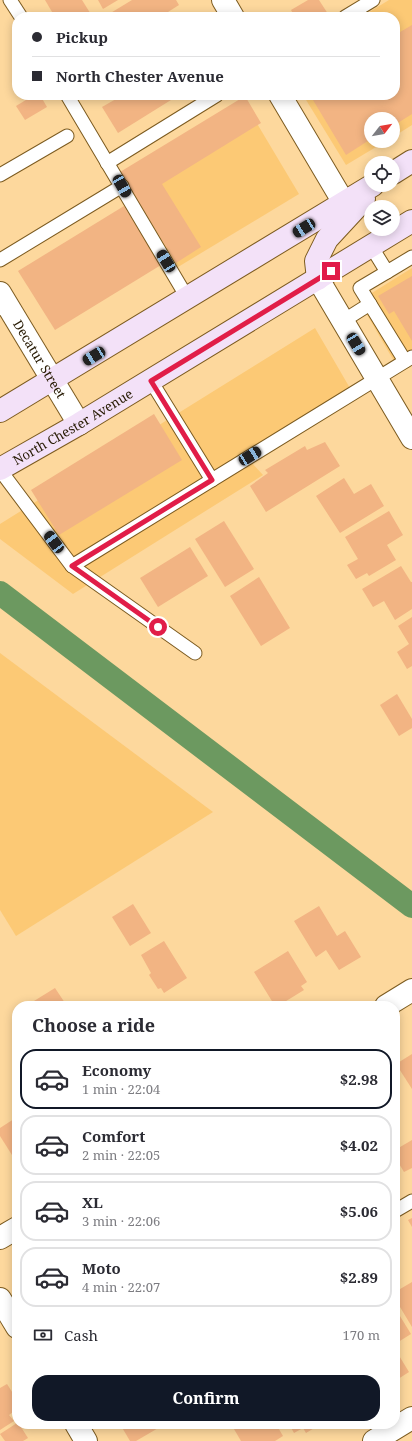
<!DOCTYPE html>
<html lang="en">
<head>
<meta charset="utf-8">
<style>
  :root { --surface:#fff; --page:#f7f7f7; --text:#2b2b33; --muted:#7c7c81; --line:#e1e1e2; --accent:#111827 }
  body { margin:0; font-family:"Noto Serif",serif; background:var(--page); color:var(--text); height:100vh; display:flex; flex-direction:column; font-size:15px; white-space:nowrap }
  * { box-sizing:border-box; margin:0 }
  p { font-size:13px; color:var(--muted) }
  .icon { flex:none; width:22px; height:22px; fill:none; stroke:currentColor; stroke-width:2; stroke-linecap:round; stroke-linejoin:round }
  .map { position:relative; flex:1; overflow:hidden }
  .panel { position:absolute; left:12px; top:1001px; width:388px; height:428px; display:flex; flex-direction:column; background:var(--surface); border-radius:16px; box-shadow:0 2px 10px #0003 }
  .panel>* { flex:none }
  .hud { position:absolute; left:12px; top:12px; width:388px; height:88px; border-radius:16px; box-shadow:0 2px 10px #0003; display:grid; align-content:center; height:88px; padding:0 20px; background:var(--surface) }
  .needle { width:26px; rotate:59deg }
  .buttons { position:absolute; left:364px; top:112px; display:grid; gap:8px }
  .buttons a { display:grid; place-items:center; width:36px; height:36px; border-radius:50%; background:var(--surface); box-shadow:0 2px 10px #0003; font-size:20px }
  .end { position:absolute; width:18px; height:18px; margin:-9px; border:5px solid #e11d48; background:#fff; box-shadow:0 0 0 2px #fff }
  .from { border-radius:50% }
  .car { position:absolute; width:12px; height:24px; margin:-12px -6px; border-radius:5px; box-shadow:0 0 3px 1px #0007; background:linear-gradient(#222 24%,#8ab4d8 0 40%,#222 0 76%,#8ab4d8 0 86%,#222 0) }
  .hud b { display:flex; align-items:center; gap:14px; height:38px; font-size:15px }
  .hud b+b { border-top:1px solid var(--line) }
  .hud i { width:10px; height:10px; background:var(--text) }
  ul { padding:0; list-style:none }
  li { display:flex; align-items:center; gap:12px; height:60px; margin:0 8px 6px; padding:0 12px; border:2px solid var(--line); border-radius:16px }
  li div { flex:1 }
  li b { display:block; font-size:15px }
  li em { font-style:normal; font-weight:700 }
  li.current { border-color:var(--accent) }
  li>.icon { width:36px; height:36px; stroke-width:1.5 }
  h2 { padding:0 20px; font-size:18px; line-height:48px }
  .pay { display:flex; align-items:center; gap:10px; height:44px; padding:0 20px; font-size:15px }
  .pay p { margin-inline-start:auto }
  .primary-button { display:flex; gap:8px; margin-top:auto; padding:8px 20px }
  .primary-button a { flex:1; height:46px; border-radius:16px; background:var(--accent); color:#fff; font-size:16px; font-weight:700; line-height:46px; text-align:center }
  .map>svg:first-child { display:block }
</style>
</head>
<body>
<div class="map">
<svg width="412" height="1441" viewBox="0 0 412 1441">
  <rect width="100%" height="100%" fill="#fdd89d"/>
  <g fill="#fcc975">
    <path d="M389 0H412V125L393 137V119H371V141H386L346 165 303 95H395V17H361Z"/>
    <path d="M246 105 299 194 178 267 125 178Z"/>
    <path d="M412 268V359L398 368 359 301Z"/>
    <path d="M315 328 354 395 249 460 263 475 73 594 0 539V524Z"/>
    <path d="M0 653 213 812 16 936 0 910Z"/>
  </g>
  <g fill="none" stroke-linecap="round" stroke-linejoin="round">
    <path stroke="#6c9960" stroke-width="24" d="M0 593 412 906"/>
  </g>
  <g fill="#f2b483">
    <path d="M45 0H82L92 16 55 17Z"/>
    <path d="M98 0H118L103 9Z"/>
    <path d="M132 0H176L179 5 160 17H104Z"/>
    <path d="M308 0H319L330 17H295L291 10Z"/>
    <path d="M412 25V114L393 126V119H371V139L346 155 310 95H395V35Z"/>
    <path d="M34 95H40L47 107 25 120 16 106Z"/>
    <path d="M97 95H109L100 100Z"/>
    <path d="M123 95H179L118 133 102 107Z"/>
    <path d="M245 96 261 123 162 184 201 247 176 263 120 172Z"/>
    <path d="M124 206 161 265 55 330 18 271Z"/>
    <path d="M412 276V341L394 311 389 314 378 296Z"/>
    <path d="M154 414 182 460 59 535 31 490Z"/>
    <path d="M325 442 340 466 266 512 250 486 268 473 265 470 305 446 307 450Z"/>
    <path d="M344 478 354 494 371 484 384 506 340 533 316 496Z"/>
    <path d="M389 511 403 535 387 545 396 560 369 576 367 573 356 579 347 565 358 559 345 537Z"/>
    <path d="M224 521 254 569 225 587 195 539Z"/>
    <path d="M190 547 208 576 158 607 140 578Z"/>
    <path d="M401 566 411 582H412V609L395 620 384 601 373 607 362 589Z"/>
    <path d="M259 577 290 628 261 646 230 596Z"/>
    <path d="M412 617V666L407 669 397 652 409 644 398 626Z"/>
    <path d="M397 694 412 719V728L399 736 380 705Z"/>
    <path d="M133 904 151 933 130 946 112 917Z"/>
    <path d="M319 906 337 936 345 931 361 957 339 970 326 950 316 957 294 921Z"/>
    <path d="M164 941 187 978 164 993 161 988 158 989 149 975 151 973 141 955Z"/>
    <path d="M288 951 307 982 301 986 304 990 278 1006H275L254 972Z"/>
    <path d="M55 988 67 1006H37L34 1001Z"/>
    <path d="M412 1054V1089L396 1064Z"/>
    <path d="M17 1117V1163L0 1136V1128Z"/>
    <path d="M412 1140V1168L404 1172 395 1157V1150Z"/>
    <path d="M412 1218V1227L408 1220Z"/>
    <path d="M412 1282V1327L397 1302 400 1301 395 1292Z"/>
    <path d="M395 1308 411 1334 395 1344Z"/>
    <path d="M395 1349 409 1372 395 1381Z"/>
    <path d="M7 1384 14 1395 13 1396 17 1403V1409L9 1415 14 1421 0 1430V1388Z"/>
    <path d="M17 1423 19 1424 28 1438 23 1441H5L0 1434Z"/>
    <path d="M120 1424H158L160 1427 136 1441H130Z"/>
    <path d="M231 1424H276L283 1436 275 1441H241Z"/>
    <path d="M289 1424H321L306 1433 303 1428 294 1433Z"/>
  </g>
  <g fill="none" stroke-linecap="round" stroke-linejoin="round">
    <defs>
      <g id="service">
        <path d="M10 0 21 17"/>
        <path d="M345 17 373 0"/>
        <path d="M67 95 188 299"/>
        <path d="M107 163 217 95"/>
        <path d="M0 175 67 136"/>
        <path d="M371 246 387 272 412 257"/>
        <path d="M0 260 122 186"/>
        <path d="M387 272 360 288 405 361"/>
        <path d="M343 321 370 304"/>
        <path d="M151 381 212 480"/>
        <path d="M0 470 72 566 412 357"/>
        <path d="M72 566 195 653"/>
        <path d="M395 1211 412 1201"/>
      </g>
      <g id="minor">
        <path d="M223 0 233 17"/>
        <path d="M280 95 344 203"/>
        <path d="M318 279 412 438"/>
        <path d="M386 1006 412 990"/>
        <path d="M0 1238 17 1228"/>
        <path d="M0 1299 17 1327"/>
        <path d="M76 1424 86 1441"/>
        <path d="M374 1441 412 1418"/>
      </g>
      <g id="tertiary">
        <path id="s1" d="M0 293 79 424"/>
      </g>
      <g id="secondary">
        <path d="M393 173 412 161"/>
        <path d="M318 279 316 261 327 239 364 199"/>
        <path d="M0 411 373 185"/>
        <path id="s2" d="M0 469 79 424 412 221"/>
      </g>
    </defs>
    <use href="#service" stroke="#7c5b20" stroke-width="15"/>
    <use href="#minor" stroke="#7c5b20" stroke-width="24"/>
    <use href="#tertiary" stroke="#7c5b20" stroke-width="24"/>
    <use href="#secondary" stroke="#7c5b20" stroke-width="24"/>
    <use href="#service" stroke="#fff" stroke-width="13"/>
    <use href="#minor" stroke="#fff" stroke-width="22"/>
    <use href="#tertiary" stroke="#fff" stroke-width="22"/>
    <use href="#secondary" stroke="#f3e1f8" stroke-width="22"/>
  </g>
  <g fill="none" stroke-linecap="round" stroke-linejoin="round">
    <path stroke="#e11d48" stroke-width="5" d="M158 627 72 566 212 480 151 381 331 271"/>
  </g>
  <g text-anchor="middle" stroke-width="4" stroke-linejoin="round" paint-order="stroke">
    <g font-size="13" fill="#271a03" stroke="#fbe8cc">
      <text dy="5" stroke="none"><textPath href="#s1" startOffset="77">Decatur Street</textPath></text>
      <text dy="5" stroke="none"><textPath href="#s2" startOffset="84">North Chester Avenue</textPath></text>
    </g>
  </g>
</svg>
<div class="buttons">
<a><svg class="needle" viewBox="-14 -14 28 28"><path d="M0-13l5 13h-10z" fill="#e53935"/><path d="M0 13l5-13h-10z" fill="#7c7c81"/></svg></a>
<a><svg class="icon" aria-label="locate" viewBox="0 0 24 24"><circle cx="12" cy="12" r="6"/><path d="M12 2v4M12 18v4M2 12h4M18 12h4"/></svg></a>
<a><svg class="icon" aria-label="layers" viewBox="0 0 24 24"><path d="M12 4l9 5-9 5-9-5zM3 14l9 5 9-5"/></svg></a>
</div>
<i class="end from" style="left:158px;top:627px"></i>
<i class="end" style="left:331px;top:271px"></i>
<i class="car" style="left:122px;top:186px;rotate:150deg"></i>
<i class="car" style="left:304px;top:228px;rotate:238deg"></i>
<i class="car" style="left:166px;top:261px;rotate:329deg"></i>
<i class="car" style="left:356px;top:344px;rotate:149deg"></i>
<i class="car" style="left:94px;top:356px;rotate:239deg"></i>
<i class="car" style="left:250px;top:456px;rotate:58deg"></i>
<i class="car" style="left:54px;top:542px;rotate:323deg"></i>
<div class="hud">
<b><i class="from"></i>Pickup</b>
<b><i></i>North Chester Avenue</b>
</div>
<section class="panel">
<h2>Choose a ride</h2>
<ul>
<li class="current"><svg class="icon" aria-label="car" viewBox="0 0 24 24"><path d="M5 17H2v-5l4-1 3-4h7l3 4 3 1v5h-3M9 17h6M6 11h13"/><circle cx="7" cy="17" r="2"/><circle cx="17" cy="17" r="2"/></svg><div><b>Economy</b><p>1 min · 22:04</p></div><em>$2.98</em></li>
<li><svg class="icon" aria-label="car" viewBox="0 0 24 24"><path d="M5 17H2v-5l4-1 3-4h7l3 4 3 1v5h-3M9 17h6M6 11h13"/><circle cx="7" cy="17" r="2"/><circle cx="17" cy="17" r="2"/></svg><div><b>Comfort</b><p>2 min · 22:05</p></div><em>$4.02</em></li>
<li><svg class="icon" aria-label="car" viewBox="0 0 24 24"><path d="M5 17H2v-5l4-1 3-4h7l3 4 3 1v5h-3M9 17h6M6 11h13"/><circle cx="7" cy="17" r="2"/><circle cx="17" cy="17" r="2"/></svg><div><b>XL</b><p>3 min · 22:06</p></div><em>$5.06</em></li>
<li><svg class="icon" aria-label="car" viewBox="0 0 24 24"><path d="M5 17H2v-5l4-1 3-4h7l3 4 3 1v5h-3M9 17h6M6 11h13"/><circle cx="7" cy="17" r="2"/><circle cx="17" cy="17" r="2"/></svg><div><b>Moto</b><p>4 min · 22:07</p></div><em>$2.89</em></li>
</ul>
<div class="pay"><svg class="icon" aria-label="cash" viewBox="0 0 24 24"><path d="M3 7h18v10H3z"/><circle cx="12" cy="12" r="2"/></svg>Cash<p>170 m</p></div>
<div class="primary-button"><a>Confirm</a></div>
</section>
</div>
</body>
</html>
